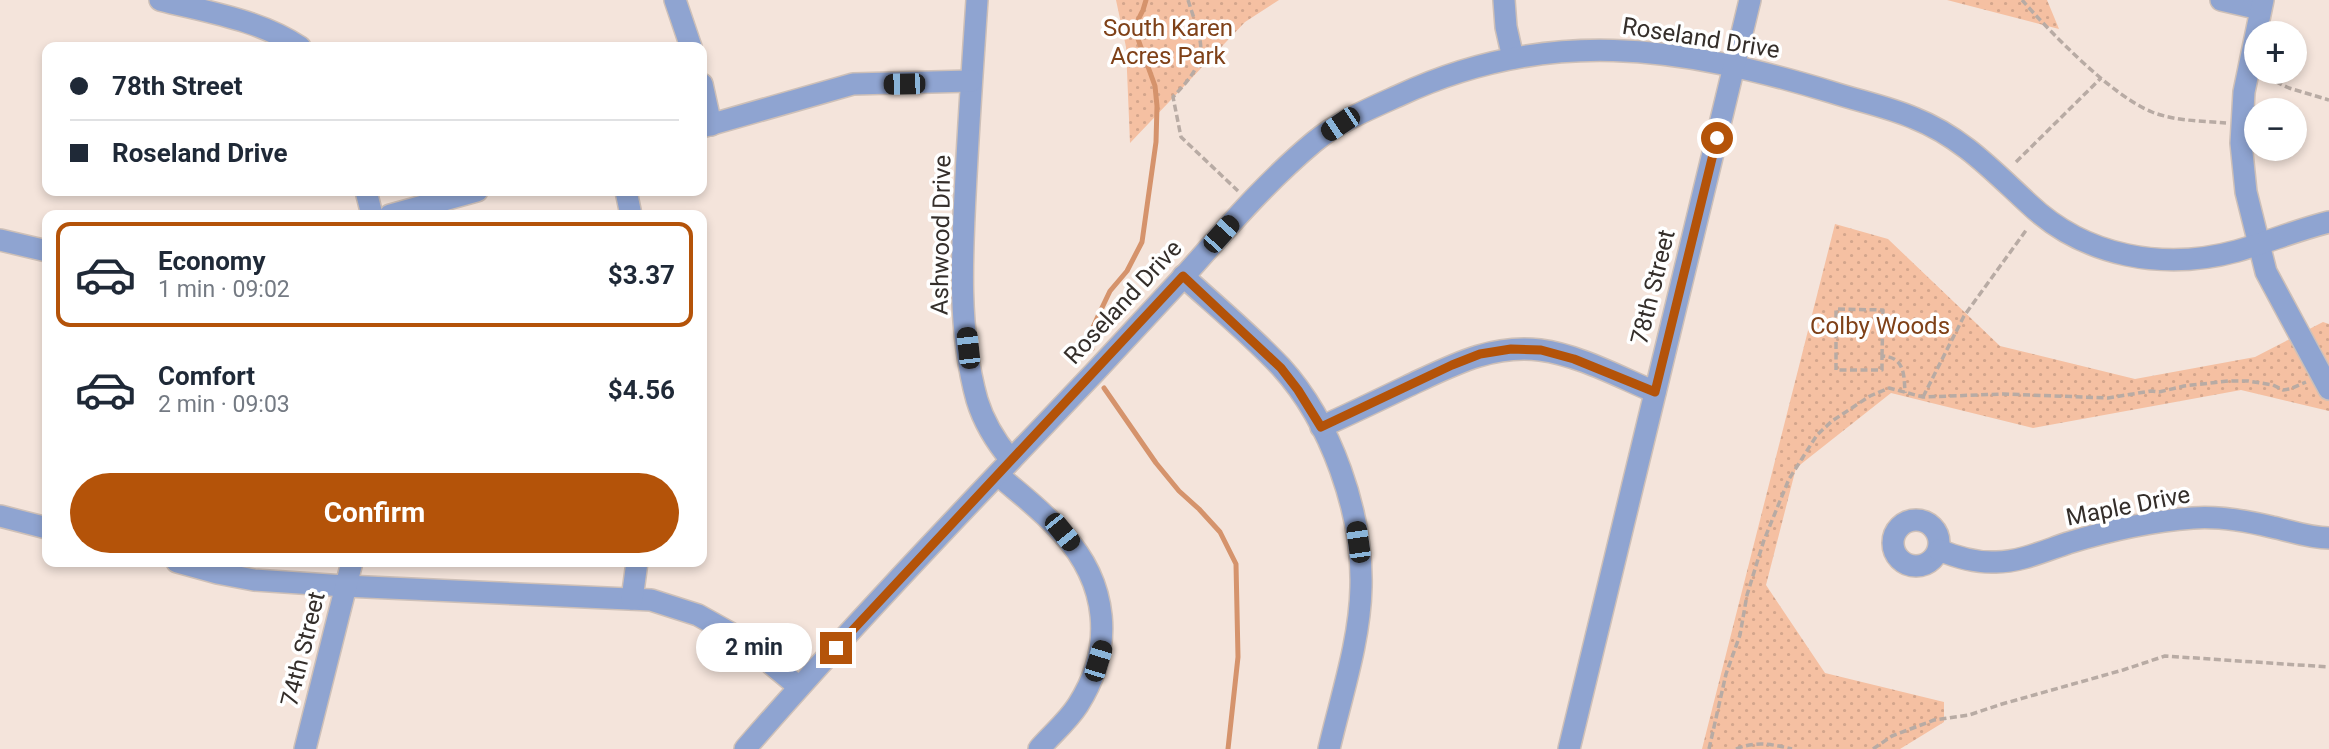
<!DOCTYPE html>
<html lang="en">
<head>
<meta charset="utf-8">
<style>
  :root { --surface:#fff; --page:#f6f6f7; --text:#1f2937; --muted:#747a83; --line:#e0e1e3; --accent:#b45309 }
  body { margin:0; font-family:Roboto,sans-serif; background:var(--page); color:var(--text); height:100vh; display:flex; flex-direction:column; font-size:26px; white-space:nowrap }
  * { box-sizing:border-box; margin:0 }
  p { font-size:23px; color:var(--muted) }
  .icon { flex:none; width:38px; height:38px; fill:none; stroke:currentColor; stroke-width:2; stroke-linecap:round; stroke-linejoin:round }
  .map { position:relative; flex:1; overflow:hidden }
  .side { position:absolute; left:42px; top:210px; width:665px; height:357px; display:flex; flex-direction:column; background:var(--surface); border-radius:14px; box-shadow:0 4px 10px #0003 }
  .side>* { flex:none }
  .guide { position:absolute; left:42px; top:42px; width:665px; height:154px; border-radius:14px; box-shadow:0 4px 10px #0003; display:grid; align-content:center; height:154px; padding:0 28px; background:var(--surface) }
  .buttons { position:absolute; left:2244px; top:21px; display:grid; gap:14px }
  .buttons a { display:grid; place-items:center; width:63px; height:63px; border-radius:50%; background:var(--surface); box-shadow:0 4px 10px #0003; font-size:35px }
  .end { position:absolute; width:32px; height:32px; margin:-16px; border:9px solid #b45309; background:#fff; box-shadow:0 0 0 4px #fff }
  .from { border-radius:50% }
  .bubble { position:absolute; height:49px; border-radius:24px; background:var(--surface); box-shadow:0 4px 10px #0003; font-size:23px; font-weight:700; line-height:49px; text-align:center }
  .car { position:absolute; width:21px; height:42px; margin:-21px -10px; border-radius:9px; box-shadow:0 0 5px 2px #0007; background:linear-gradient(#222 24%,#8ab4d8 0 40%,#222 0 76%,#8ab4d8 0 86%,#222 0) }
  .guide b { display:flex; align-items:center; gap:24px; height:66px; font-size:26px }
  .guide b+b { border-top:2px solid var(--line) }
  .guide i { width:18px; height:18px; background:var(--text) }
  ul { padding:12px 0 0; list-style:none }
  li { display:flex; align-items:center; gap:21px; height:105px; margin:0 14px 10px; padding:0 14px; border:4px solid transparent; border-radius:14px }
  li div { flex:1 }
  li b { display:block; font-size:26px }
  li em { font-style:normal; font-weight:700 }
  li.current { border-color:var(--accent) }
  li>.icon { width:63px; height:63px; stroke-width:1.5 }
  .cta { display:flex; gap:14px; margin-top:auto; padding:14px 28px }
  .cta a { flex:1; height:80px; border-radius:42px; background:var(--accent); color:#fff; font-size:28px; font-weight:700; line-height:80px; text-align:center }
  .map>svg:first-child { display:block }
</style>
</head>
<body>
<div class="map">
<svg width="2329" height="749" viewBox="0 0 2329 749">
  <defs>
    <pattern id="park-dots" width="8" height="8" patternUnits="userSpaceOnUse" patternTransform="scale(1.75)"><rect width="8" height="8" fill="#f5c0a2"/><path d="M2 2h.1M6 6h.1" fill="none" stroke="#d3a58c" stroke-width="1.8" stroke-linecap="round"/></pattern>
  </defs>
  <rect width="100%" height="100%" fill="#f4e4db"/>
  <g fill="url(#park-dots)">
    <path d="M1116 0H1279L1245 22 1130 143 1126 47Z"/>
    <path d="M1947 0H2047L2059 29Z"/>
    <path d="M1835 224 1888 239 2000 346 2135 379 2255 357 2323 322 2329 324V411L2241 390 2033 428 1891 393 1796 468 1766 585 1825 673 1944 702V722L1900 749H1702Z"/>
  </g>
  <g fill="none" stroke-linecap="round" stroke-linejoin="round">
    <g stroke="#d5936c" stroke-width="5">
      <path d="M1092 349 1090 334 1099 314 1110 291 1127 271 1142 242 1156 142 1157 106 1155 86 1134 28 1143 10 1146 0"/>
      <path d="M1104 388 1156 463 1179 491 1199 509 1220 532 1236 564 1238 657 1228 749"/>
    </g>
    <defs>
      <g id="minor">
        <path d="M160 0C207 12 260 20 300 47"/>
        <path d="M675 0 691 47"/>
        <path d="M977 0C973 59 969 118 966 176 962 250 957 328 977 400 984 423 996 442 1011 460"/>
        <path d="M1504 0 1506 27 1513 58"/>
        <path d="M2221 0 2260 9"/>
        <path d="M2263 0 2244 92 2241 143 2246 192 2266 272 2329 389"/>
        <path d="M702 84 711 125"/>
        <path d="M702 127 853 84 971 81"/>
        <path d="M366 191 372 215"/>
        <path d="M626 191 631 215"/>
        <path d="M390 215 477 191"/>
        <path d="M0 240 47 251"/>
        <path d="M1183 276C1216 306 1251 335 1281 367 1331 422 1363 513 1361 587 1360 641 1341 697 1329 749"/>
        <path d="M1321 427C1350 414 1379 400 1408 386 1451 366 1491 344 1540 350 1579 355 1619 377 1655 392"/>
        <path d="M998 475C1020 494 1043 511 1062 533 1108 583 1115 647 1078 705 1067 722 1052 734 1039 749"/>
        <path d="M0 516 47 528"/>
        <circle cx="1916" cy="543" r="23"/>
        <path d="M1939 550C1956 557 1977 563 1996 562 2020 562 2044 551 2068 543 2107 531 2151 521 2193 518 2218 516 2247 521 2272 527 2291 531 2309 538 2329 538"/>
        <path d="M177 562 217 573 254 580 345 586 651 600 698 615 741 639 799 687"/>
        <path d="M632 599 637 562"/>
        <path d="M305 749 352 562"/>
        <path d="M745 749C857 620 976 497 1094 373 1125 340 1155 307 1186 274 1227 228 1266 182 1314 142 1338 122 1369 109 1398 96 1547 26 1679 46 1831 92 1859 101 1888 107 1914 118 1962 137 1993 171 2029 204 2085 257 2164 271 2237 251 2268 242 2297 230 2329 222"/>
        <path d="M1569 749 1750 0"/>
      </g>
    </defs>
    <use href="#minor" stroke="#cec0b8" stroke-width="24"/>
    <g stroke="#b8aba4" stroke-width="3.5" stroke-dasharray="7 3.5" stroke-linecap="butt">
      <path d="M1188 0C1204 50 1211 57 1173 97L1181 137 1238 191"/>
      <path d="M2022 0C2051 33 2112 96 2152 112 2175 121 2201 121 2226 123"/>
      <path d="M2266 77 2289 88 2329 100"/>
      <path d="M2016 162 2101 78"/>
      <path d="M1882 356 1883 310 1836 309V370H1882V356C1905 357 1904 375 1905 393"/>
      <path d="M1923 397 1964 316 2027 229"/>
      <path d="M1709 749 1726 674 1740 635 1747 595 1764 540 1789 479 1817 435 1832 421 1870 396 1889 388 1923 397 2004 394 2108 398 2151 391 2159 392 2184 386 2228 381H2248L2273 385 2283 390 2290 389 2306 382"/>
      <path d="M1736 749C1755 741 1772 744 1792 749"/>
      <path d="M1873 749 1892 736 1934 720 1969 715 2002 704 2123 670 2165 656 2329 667"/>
    </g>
    <use href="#minor" stroke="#8fa4d1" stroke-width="21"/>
  </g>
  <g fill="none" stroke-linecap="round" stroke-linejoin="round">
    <path stroke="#b45309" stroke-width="9" d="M836 648 1183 276 1281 368 1298 390 1321 427 1452 365 1480 354 1511 349 1541 350 1574 359 1655 392 1717 138"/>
  </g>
  <g text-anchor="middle" stroke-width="7" stroke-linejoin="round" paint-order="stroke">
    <g font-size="24" fill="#7f4118" stroke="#fff">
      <text x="1168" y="36">South Karen<tspan x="1168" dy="28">Acres Park</tspan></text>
      <text x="1880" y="334">Colby Woods</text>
    </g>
    <g font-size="24" fill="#342e2a" stroke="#fff">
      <text transform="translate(1701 38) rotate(9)" y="8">Roseland Drive</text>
      <text transform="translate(941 235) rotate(-89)" y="8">Ashwood Drive</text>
      <text transform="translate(1653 287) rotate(-76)" y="8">78th Street</text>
      <text transform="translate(1123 302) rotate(-47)" y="8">Roseland Drive</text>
      <text transform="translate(2128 506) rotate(-11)" y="8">Maple Drive</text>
      <text transform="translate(303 649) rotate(-76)" y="8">74th Street</text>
    </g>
  </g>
</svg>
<div class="buttons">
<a>+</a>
<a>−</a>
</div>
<i class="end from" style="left:1717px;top:138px"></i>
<i class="end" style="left:836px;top:648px"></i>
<div class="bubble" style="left:696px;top:623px;width:116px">2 min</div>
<i class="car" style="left:904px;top:84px;rotate:269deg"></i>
<i class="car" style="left:1340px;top:124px;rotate:236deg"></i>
<i class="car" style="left:1221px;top:234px;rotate:42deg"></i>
<i class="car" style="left:968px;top:348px;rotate:354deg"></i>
<i class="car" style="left:1062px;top:532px;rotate:141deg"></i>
<i class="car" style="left:1358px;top:542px;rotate:352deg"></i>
<i class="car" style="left:1098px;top:661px;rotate:17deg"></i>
<div class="guide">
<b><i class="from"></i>78th Street</b>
<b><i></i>Roseland Drive</b>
</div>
<section class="side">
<ul>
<li class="current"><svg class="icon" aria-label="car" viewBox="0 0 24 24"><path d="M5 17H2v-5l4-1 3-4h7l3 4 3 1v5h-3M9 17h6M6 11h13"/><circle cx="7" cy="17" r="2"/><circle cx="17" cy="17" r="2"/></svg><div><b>Economy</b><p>1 min · 09:02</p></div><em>$3.37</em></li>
<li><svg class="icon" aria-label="car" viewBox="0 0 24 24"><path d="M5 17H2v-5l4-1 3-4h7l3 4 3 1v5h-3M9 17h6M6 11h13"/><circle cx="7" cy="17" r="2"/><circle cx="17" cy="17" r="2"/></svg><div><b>Comfort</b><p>2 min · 09:03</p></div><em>$4.56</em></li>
</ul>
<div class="cta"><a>Confirm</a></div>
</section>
</div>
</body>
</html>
